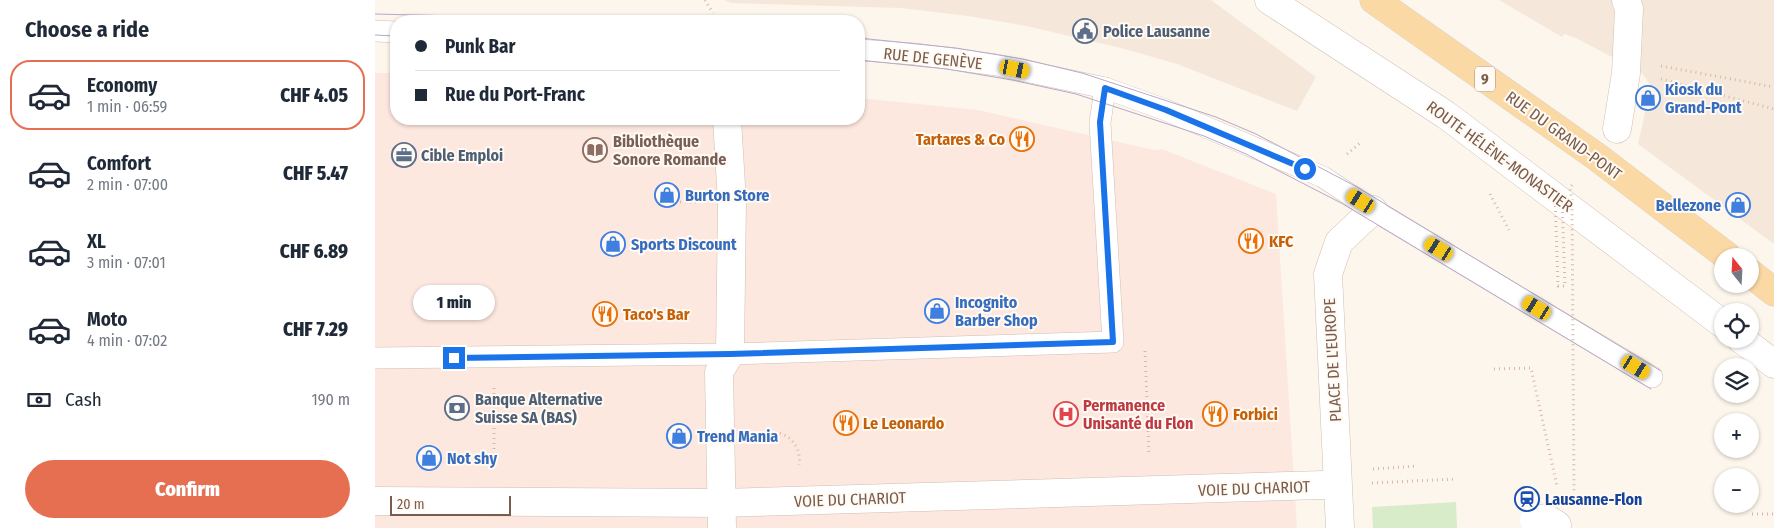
<!DOCTYPE html>
<html lang="en">
<head>
<meta charset="utf-8">
<style>
  :root { --surface:#fff; --page:#f2f2f3; --text:#1f2937; --muted:#747a83; --line:#e0e1e3; --accent:#e76f51 }
  body { margin:0; font-family:"Fira Sans Condensed",sans-serif; background:var(--page); color:var(--text); height:100vh; display:flex; flex-direction:column; font-size:19px; white-space:nowrap }
  * { box-sizing:border-box; margin:0 }
  p { font-size:16px; color:var(--muted) }
  .icon { flex:none; width:28px; height:28px; fill:none; stroke:currentColor; stroke-width:2; stroke-linecap:round; stroke-linejoin:round }
  .map { position:relative; flex:1; overflow:hidden }
  .panel { display:flex; flex-direction:column; background:var(--surface); width:375px }
  .panel>* { flex:none }
  .top-card { position:absolute; left:15px; top:15px; width:475px; height:110px; border-radius:20px; box-shadow:0 1px 4px #0004; display:grid; align-content:center; height:110px; padding:0 25px; background:var(--surface) }
  .needle { width:32px; rotate:342deg }
  .buttons { position:absolute; left:1339px; top:248px; display:grid; gap:10px }
  .buttons a { display:grid; place-items:center; width:45px; height:45px; border-radius:50%; background:var(--surface); box-shadow:0 1px 4px #0004; font-size:25px }
  .scale { position:absolute; left:15px; bottom:12px; width:121px; box-sizing:border-box; padding-left:5px; border:2px solid #7a5c4d; border-top:0; font-size:14px; line-height:18px; white-space:nowrap; color:#7a5c4d; -webkit-text-stroke:4px #fffaf3; paint-order:stroke }
  .end { position:absolute; width:22px; height:22px; margin:-11px; border:6px solid #1a73e8; background:#fff; box-shadow:0 0 0 2px #fff }
  .from { border-radius:50% }
  .bubble { position:absolute; height:35px; border-radius:18px; background:var(--surface); box-shadow:0 1px 4px #0004; font-size:16px; font-weight:800; line-height:35px; text-align:center }
  .car { position:absolute; width:15px; height:30px; margin:-15px -8px; border-radius:6px; box-shadow:0 0 4px 1px #0007; background:linear-gradient(#f5c518 24%,#345 0 40%,#f5c518 0 76%,#345 0 86%,#f5c518 0) }
  .top-card b { display:flex; align-items:center; gap:18px; height:48px; font-size:19px }
  .top-card b+b { border-top:1px solid var(--line) }
  .top-card i { width:12px; height:12px; background:var(--text) }
  ul { padding:0; list-style:none }
  li { display:flex; align-items:center; gap:15px; height:70px; margin:0 10px 8px; padding:0 15px; border:2px solid transparent; border-radius:20px }
  li div { flex:1 }
  li b { display:block; font-size:19px }
  li em { font-style:normal; font-weight:800 }
  li.current { border-color:var(--accent) }
  li>.icon { width:45px; height:45px; stroke-width:1.5 }
  h2 { padding:0 25px; font-size:22px; line-height:60px }
  .pay { display:flex; align-items:center; gap:12px; height:55px; padding:0 25px; font-size:19px }
  .pay p { margin-inline-start:auto }
  .action { display:flex; gap:10px; margin-top:auto; padding:10px 25px }
  .action a { flex:1; height:58px; border-radius:30px; background:var(--accent); color:#fff; font-size:20px; font-weight:800; line-height:58px; text-align:center }
  main { display:flex; flex:1; min-height:0 }
  .map>svg:first-child { display:block }
</style>
</head>
<body>
<main>
<section class="panel">
<h2>Choose a ride</h2>
<ul>
<li class="current"><svg class="icon" aria-label="car" viewBox="0 0 24 24"><path d="M5 17H2v-5l4-1 3-4h7l3 4 3 1v5h-3M9 17h6M6 11h13"/><circle cx="7" cy="17" r="2"/><circle cx="17" cy="17" r="2"/></svg><div><b>Economy</b><p>1 min · 06:59</p></div><em>CHF 4.05</em></li>
<li><svg class="icon" aria-label="car" viewBox="0 0 24 24"><path d="M5 17H2v-5l4-1 3-4h7l3 4 3 1v5h-3M9 17h6M6 11h13"/><circle cx="7" cy="17" r="2"/><circle cx="17" cy="17" r="2"/></svg><div><b>Comfort</b><p>2 min · 07:00</p></div><em>CHF 5.47</em></li>
<li><svg class="icon" aria-label="car" viewBox="0 0 24 24"><path d="M5 17H2v-5l4-1 3-4h7l3 4 3 1v5h-3M9 17h6M6 11h13"/><circle cx="7" cy="17" r="2"/><circle cx="17" cy="17" r="2"/></svg><div><b>XL</b><p>3 min · 07:01</p></div><em>CHF 6.89</em></li>
<li><svg class="icon" aria-label="car" viewBox="0 0 24 24"><path d="M5 17H2v-5l4-1 3-4h7l3 4 3 1v5h-3M9 17h6M6 11h13"/><circle cx="7" cy="17" r="2"/><circle cx="17" cy="17" r="2"/></svg><div><b>Moto</b><p>4 min · 07:02</p></div><em>CHF 7.29</em></li>
</ul>
<div class="pay"><svg class="icon" aria-label="cash" viewBox="0 0 24 24"><path d="M3 7h18v10H3z"/><circle cx="12" cy="12" r="2"/></svg>Cash<p>190 m</p></div>
<div class="action"><a>Confirm</a></div>
</section>
<div class="map">
<svg width="1399" height="528" viewBox="0 0 1399 528">
  <rect width="100%" height="100%" fill="#fdf6ec"/>
  <g fill="#f5e8da">
    <path d="M349 0H836L941 77 922 111 802 64 746 48 651 26 593 16 526 8 356 3Z"/>
    <path d="M1124 0H1399V244L1263 144 1276 86 1267 73 1201 38 1189 34 1187 37Z"/>
  </g>
  <path fill="#fde8e0" d="M0 73H21V119H484V98L603 110 779 150 787 149 901 194 922 528H0Z"/>
  <path fill="#d8ecc9" d="M1081 502 1082 528H998L997 507Z"/>
  <g fill="none" stroke-linecap="round" stroke-linejoin="round">
    <defs>
      <g id="service">
        <path d="M0 31 21 32"/>
        <path d="M484 50 540 54 622 65 730 88 791 110 948 177 998 210 1277 377"/>
        <path d="M0 358 355 354 738 342 725 123 730 88"/>
      </g>
      <g id="pedestrian">
        <path d="M894 0 1071 115 1348 324"/>
        <path d="M1242 129 1251 73 1254 9 1251 0"/>
        <path d="M1366 339 1399 364"/>
        <path d="M0 501 347 503 949 485"/>
        <path d="M347 528 344 372 355 354 357 202 352 119"/>
        <path d="M965 528 953 274 964 242 998 210"/>
      </g>
      <g id="primary">
        <path d="M999 0 1222 157 1352 256"/>
        <path d="M1375 273 1399 292"/>
      </g>
    </defs>
    <use href="#service" stroke="#d1beb0" stroke-width="22"/>
    <use href="#pedestrian" stroke="#d1beb0" stroke-width="29"/>
    <use href="#primary" stroke="#dad1cd" stroke-width="29"/>
    <g stroke="#d9b8a5" stroke-width="3" stroke-dasharray="1 4" stroke-linecap="butt">
      <path d="M330 0 338 13"/>
      <path d="M1286 66 1399 87"/>
      <path d="M1286 79 1399 109"/>
      <path d="M972 154 985 143"/>
      <path d="M1115 194 1134 230"/>
      <path d="M305 202H321"/>
      <path d="M770 351 774 455"/>
      <path d="M1119 369 1156 368 1182 486"/>
      <path d="M119 388V467"/>
      <path d="M381 438C402 423 428 440 424 465"/>
      <path d="M998 469 1042 466"/>
      <path d="M997 483 1081 479"/>
      <path d="M1377 514H1399"/>
    </g>
    <use href="#service" stroke="#fff" stroke-width="21"/>
    <use href="#pedestrian" stroke="#fff" stroke-width="28"/>
    <use href="#primary" stroke="#fbd9a5" stroke-width="28"/>
    <g stroke="#b9a8c9" stroke-width="1">
      <path d="M0 14 290 21"/>
      <path d="M0 35 21 36"/>
      <path d="M484 38 581 48 648 59 707 73 841 117 881 134 982 187 1286 371"/>
      <path d="M484 60 572 69 637 80 701 94 829 136 871 154 968 204 1276 389"/>
    </g>
    <defs>
      <path id="pedestrian-bridge" d="M1159 520 1171 518 1182 525 1180 528"/>
    </defs>
    <use href="#pedestrian-bridge" stroke="#d1beb0" stroke-width="29" stroke-linecap="butt"/>
    <g stroke="#d9b8a5" stroke-width="3" stroke-dasharray="1 4" stroke-linecap="butt">
      <path d="M1197 185 1195 189 1197 200 1199 494"/>
      <path d="M1180 196 1183 286H1190L1187 200H1197"/>
    </g>
    <use href="#pedestrian-bridge" stroke="#fff" stroke-width="28"/>
  </g>
  <g fill="none" stroke-linecap="round" stroke-linejoin="round">
    <path stroke="#1a73e8" stroke-width="6" d="M79 358 355 354 738 342 725 122 730 88 791 110 930 169"/>
  </g>
  <defs>
    <symbol id="civic-ring" viewBox="-11 -11 22 22"><circle r="9.5" fill="#fffaf3" stroke="#5c6f8a" stroke-width="1.5"/><path d="M-.6-6.5H3V-4.5H.6V-3L4-1V1h2V6H-6V1h2V-1L-.6-3ZM-1.2 2.5V6h2.4V2.5Z" fill="#5c6f8a"/></symbol>
    <symbol id="shop-ring" viewBox="-11 -11 22 22"><circle r="9.5" fill="#fffaf3" stroke="#3f7fe0" stroke-width="1.5"/><path d="M-5-2.5h2.3a2.7 3.5 0 0 1 5.4 0H5L5.5 6h-11ZM-1.5-2.5h3a1.5 2.3 0 0 0-3 0Z" fill="#3f7fe0"/></symbol>
    <symbol id="restaurant-ring" viewBox="-11 -11 22 22"><circle r="9.5" fill="#fffaf3" stroke="#e8710a" stroke-width="1.5"/><path d="M-5-6h1v4h1v-4h1v4h1v-4h1v5L-1.5 .5V6h-2V.5L-5-1ZM5-6V6H3V1.5H1.5Q1.5-4 5-6Z" fill="#e8710a"/></symbol>
    <symbol id="library-ring" viewBox="-11 -11 22 22"><circle r="9.5" fill="#fffaf3" stroke="#8d6e63" stroke-width="1.5"/><path d="M-6-4Q-3-5.5-.7-3.5V5Q-3 3-6 4ZM6-4Q3-5.5 .7-3.5V5Q3 3 6 4Z" fill="#8d6e63"/></symbol>
    <symbol id="office-ring" viewBox="-11 -11 22 22"><circle r="9.5" fill="#fffaf3" stroke="#5c6f8a" stroke-width="1.5"/><path d="M-6-3h4V-5.5h4V-3h4V5H-6ZM-1-4.5V-3h2v-1.5ZM-6 0V1H6V0Z" fill="#5c6f8a"/></symbol>
    <symbol id="bank-ring" viewBox="-11 -11 22 22"><circle r="9.5" fill="#fffaf3" stroke="#5c6f8a" stroke-width="1.5"/><path d="M-6-4H6V4H-6ZM0-2.3a2.3 2.3 0 1 0 0 4.6a2.3 2.3 0 1 0 0-4.6Z" fill="#5c6f8a"/></symbol>
    <symbol id="hospital-ring" viewBox="-11 -11 22 22"><circle r="9.5" fill="#fffaf3" stroke="#e0444e" stroke-width="1.5"/><path d="M-5-5h3v3.5h4V-5h3V5h-3V1.5h-4V5h-3Z" fill="#e0444e"/></symbol>
    <symbol id="station-ring" viewBox="-11 -11 22 22"><circle r="9.5" fill="#fffaf3" stroke="#1a4fb4" stroke-width="1.5"/><path d="M-3-6H3Q5-6 5-4V2Q5 4 3 4L4.5 6H3L1.5 4h-3L-3 6H-4.5L-3 4Q-5 4-5 2V-4Q-5-6-3-6ZM-3.5-4v3h7v-3ZM-3.5 1v1.5H-2V1ZM2 1v1.5H3.5V1Z" fill="#1a4fb4"/></symbol>
  </defs>
  <g fill-rule="evenodd">
    <use href="#civic-ring" x="696" y="17" width="28" height="28"/>
    <use href="#shop-ring" x="1259" y="84" width="28" height="28"/>
    <use href="#restaurant-ring" x="633" y="125" width="28" height="28"/>
    <use href="#library-ring" x="206" y="136" width="28" height="28"/>
    <use href="#office-ring" x="15" y="141" width="28" height="28"/>
    <use href="#shop-ring" x="278" y="181" width="28" height="28"/>
    <use href="#shop-ring" x="1349" y="191" width="28" height="28"/>
    <use href="#restaurant-ring" x="862" y="227" width="28" height="28"/>
    <use href="#shop-ring" x="224" y="230" width="28" height="28"/>
    <use href="#shop-ring" x="548" y="297" width="28" height="28"/>
    <use href="#restaurant-ring" x="216" y="300" width="28" height="28"/>
    <use href="#bank-ring" x="68" y="394" width="28" height="28"/>
    <use href="#hospital-ring" x="677" y="400" width="28" height="28"/>
    <use href="#restaurant-ring" x="826" y="400" width="28" height="28"/>
    <use href="#restaurant-ring" x="457" y="409" width="28" height="28"/>
    <use href="#shop-ring" x="290" y="422" width="28" height="28"/>
    <use href="#shop-ring" x="40" y="444" width="28" height="28"/>
    <use href="#station-ring" x="1138" y="485" width="28" height="28"/>
  </g>
  <g text-anchor="middle" stroke-width="4" stroke-linejoin="round" paint-order="stroke">
    <rect fill="#fffaf3" stroke="#a28b7f" stroke-width="1" x="1100" y="66.5" width="20" height="25" rx="4"/>
    <g font-size="15" font-weight="bold" fill="#7a5c4d">
      <text x="1110" y="84">9</text>
    </g>
    <g font-size="16" font-weight="bold" fill="#4e5e75" stroke="#fffaf3" text-anchor="start">
      <text x="728" y="37">Police Lausanne</text>
      <text x="46" y="161">Cible Emploi</text>
      <text x="100" y="405">Banque Alternative<tspan x="100" dy="18">Suisse SA (BAS)</tspan></text>
    </g>
    <g font-size="16" fill="#7a5c4d" stroke="#fffaf3">
      <text transform="translate(558 58) rotate(6)" y="6">RUE DE GENÈVE</text>
      <text transform="translate(1189 135) rotate(36)" y="6">RUE DU GRAND-PONT</text>
      <text transform="translate(1125 156) rotate(36)" y="6">ROUTE HÉLÈNE-MONASTIER</text>
      <text transform="translate(957 360) rotate(-93)" y="6">PLACE DE L'EUROPE</text>
      <text transform="translate(879 488) rotate(-2)" y="6">VOIE DU CHARIOT</text>
      <text transform="translate(475 499) rotate(-2)" y="6">VOIE DU CHARIOT</text>
    </g>
    <g font-size="16" font-weight="bold" fill="#366cbe" stroke="#fffaf3" text-anchor="start">
      <text x="1290" y="95">Kiosk du<tspan x="1290" dy="18">Grand-Pont</tspan></text>
      <text x="310" y="201">Burton Store</text>
      <text x="1346" y="211" text-anchor="end">Bellezone</text>
      <text x="256" y="250">Sports Discount</text>
      <text x="580" y="308">Incognito<tspan x="580" dy="18">Barber Shop</tspan></text>
      <text x="322" y="442">Trend Mania</text>
      <text x="72" y="464">Not shy</text>
    </g>
    <g font-size="16" font-weight="bold" fill="#c56008" stroke="#fffaf3" text-anchor="start">
      <text x="630" y="145" text-anchor="end">Tartares &amp; Co</text>
      <text x="894" y="247">KFC</text>
      <text x="248" y="320">Taco's Bar</text>
      <text x="858" y="420">Forbici</text>
      <text x="488" y="429">Le Leonardo</text>
    </g>
    <g font-size="16" font-weight="bold" fill="#785e54" stroke="#fffaf3" text-anchor="start">
      <text x="238" y="147">Bibliothèque<tspan x="238" dy="18">Sonore Romande</tspan></text>
    </g>
    <g font-size="16" font-weight="bold" fill="#be3a42" stroke="#fffaf3" text-anchor="start">
      <text x="708" y="411">Permanence<tspan x="708" dy="18">Unisanté du Flon</tspan></text>
    </g>
    <g font-size="16" font-weight="bold" fill="#164399" stroke="#fffaf3" text-anchor="start">
      <text x="1170" y="505">Lausanne-Flon</text>
    </g>
  </g>
</svg>
<div class="buttons">
<a><svg class="needle" viewBox="-14 -14 28 28"><path d="M0-13l5 13h-10z" fill="#e53935"/><path d="M0 13l5-13h-10z" fill="#747a83"/></svg></a>
<a><svg class="icon" aria-label="locate" viewBox="0 0 24 24"><circle cx="12" cy="12" r="6"/><path d="M12 2v4M12 18v4M2 12h4M18 12h4"/></svg></a>
<a><svg class="icon" aria-label="layers" viewBox="0 0 24 24"><path d="M12 4l9 5-9 5-9-5zM3 14l9 5 9-5"/></svg></a>
<a>+</a>
<a>−</a>
</div>
<div class="scale">20 m</div>
<i class="end from" style="left:930px;top:169px"></i>
<i class="end" style="left:79px;top:358px"></i>
<div class="bubble" style="left:38px;top:285px;width:82px">1 min</div>
<i class="car" style="left:640px;top:69px;rotate:102deg"></i>
<i class="car" style="left:986px;top:201px;rotate:303deg"></i>
<i class="car" style="left:1064px;top:249px;rotate:301deg"></i>
<i class="car" style="left:1162px;top:308px;rotate:301deg"></i>
<i class="car" style="left:1261px;top:367px;rotate:121deg"></i>
<div class="top-card">
<b><i class="from"></i>Punk Bar</b>
<b><i></i>Rue du Port-Franc</b>
</div>
</div>
</main>
</body>
</html>
